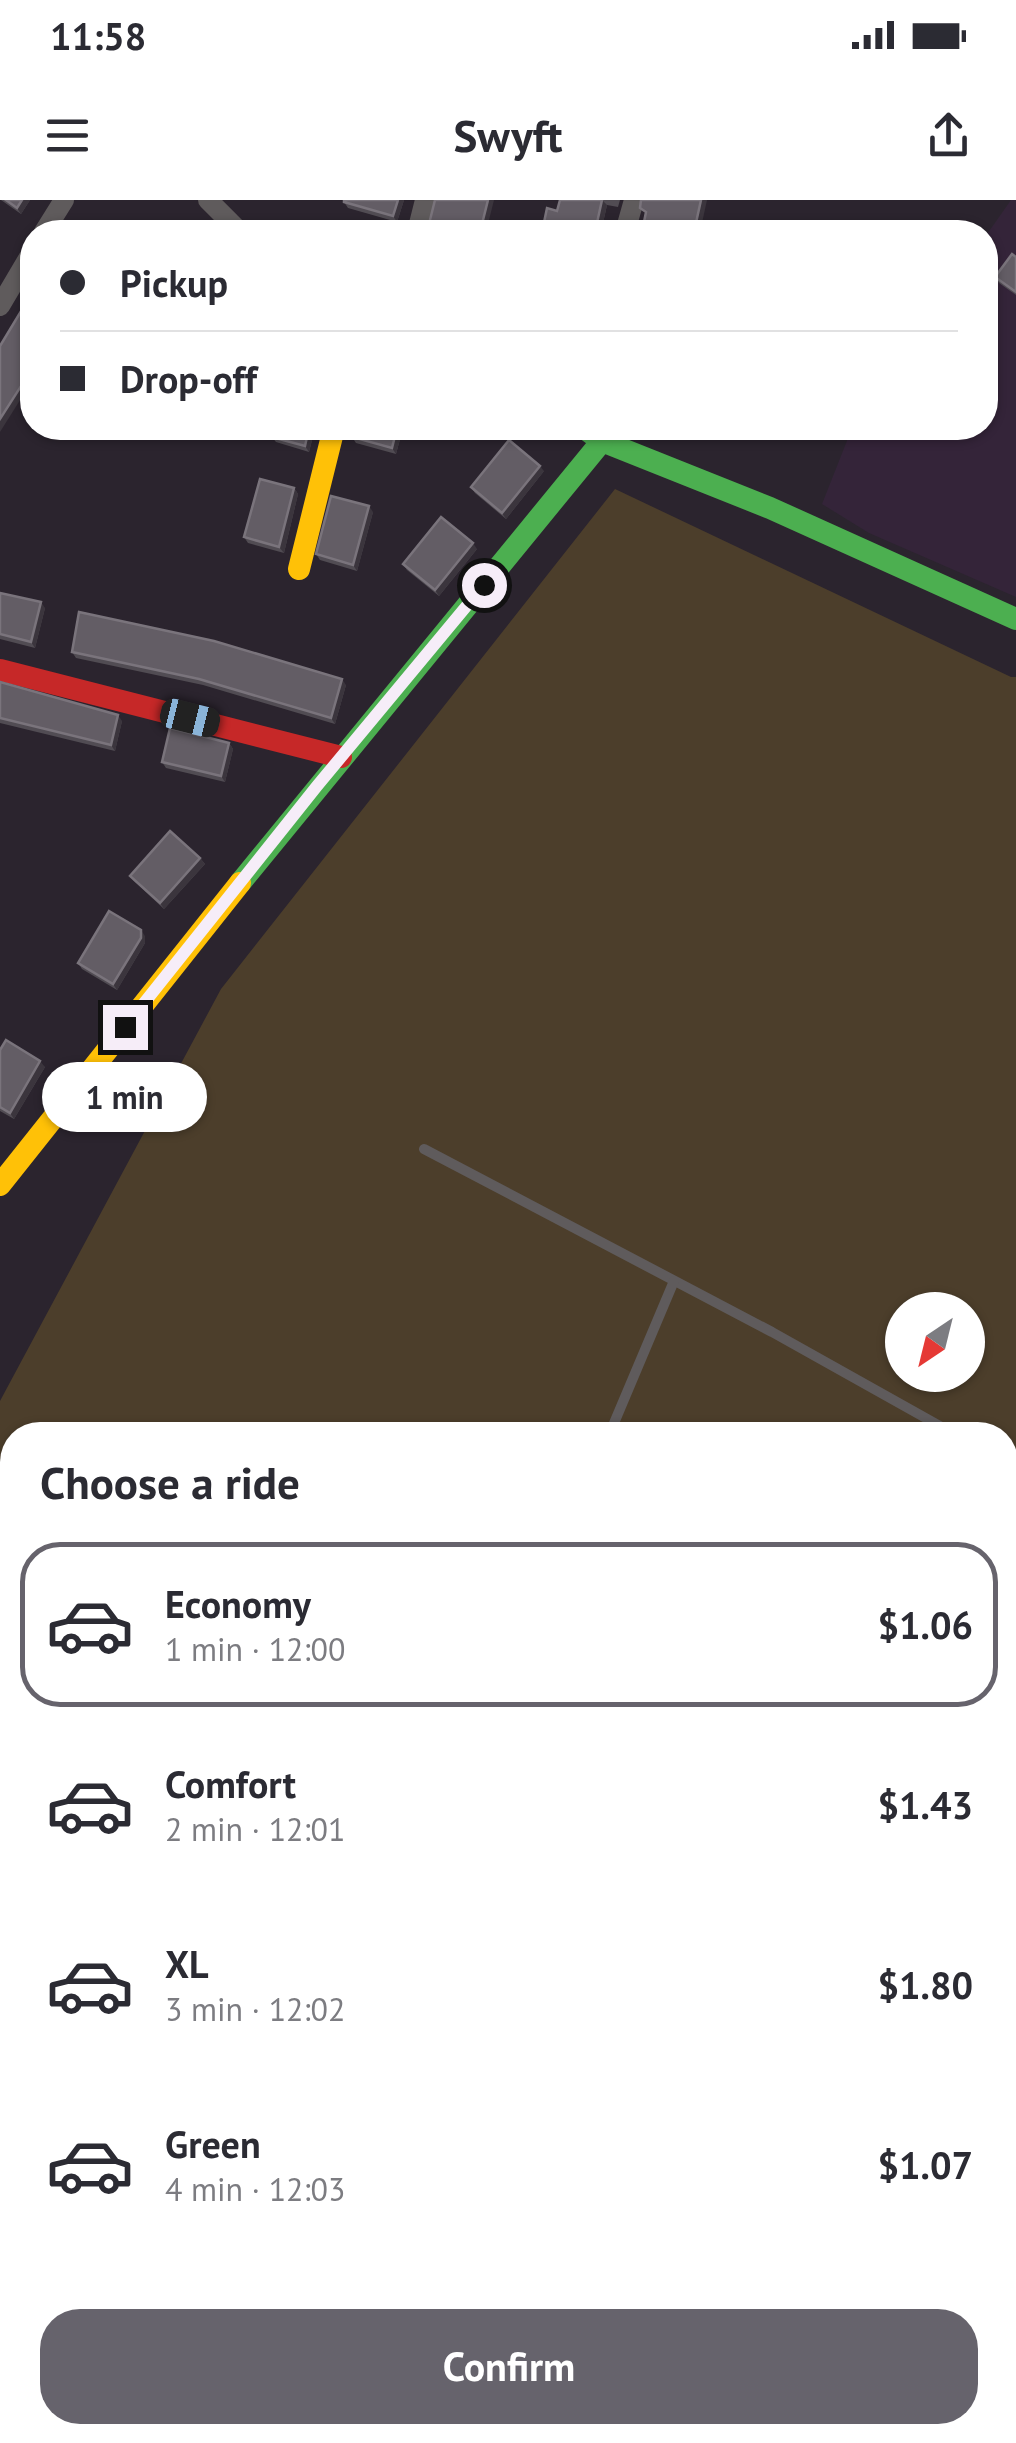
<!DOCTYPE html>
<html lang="en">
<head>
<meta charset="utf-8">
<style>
  :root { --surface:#fff; --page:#f7f7f7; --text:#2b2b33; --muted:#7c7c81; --line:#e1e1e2; --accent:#66636c }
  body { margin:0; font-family:"PT Sans",sans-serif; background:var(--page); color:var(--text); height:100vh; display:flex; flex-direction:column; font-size:38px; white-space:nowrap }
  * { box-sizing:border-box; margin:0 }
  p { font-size:32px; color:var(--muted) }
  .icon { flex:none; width:55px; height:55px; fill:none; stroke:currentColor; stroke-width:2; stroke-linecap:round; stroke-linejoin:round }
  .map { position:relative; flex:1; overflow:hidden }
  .sheet { position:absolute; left:0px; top:1222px; width:1018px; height:1022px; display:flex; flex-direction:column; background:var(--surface); border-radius:40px 40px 0 0; box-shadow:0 2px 8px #0004 }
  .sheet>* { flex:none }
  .banner { position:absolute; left:20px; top:20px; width:978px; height:220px; border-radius:40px; box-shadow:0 2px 8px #0004; display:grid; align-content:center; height:220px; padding:0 40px; background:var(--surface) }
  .needle { width:65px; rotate:215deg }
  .buttons { position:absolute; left:885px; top:1092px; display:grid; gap:20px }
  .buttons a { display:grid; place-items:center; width:100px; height:100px; border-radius:50%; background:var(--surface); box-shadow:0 2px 8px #0004; font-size:50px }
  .end { position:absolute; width:45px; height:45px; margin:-22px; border:12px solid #f6edf8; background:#111; box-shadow:0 0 0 5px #111 }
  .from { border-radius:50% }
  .bubble { position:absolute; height:70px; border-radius:35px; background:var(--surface); box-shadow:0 2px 8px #0004; font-size:32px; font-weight:700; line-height:70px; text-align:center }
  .car { position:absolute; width:30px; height:60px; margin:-30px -15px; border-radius:12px; box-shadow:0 0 8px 2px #0007; background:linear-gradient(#222 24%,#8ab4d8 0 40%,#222 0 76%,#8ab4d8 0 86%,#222 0) }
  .banner b { display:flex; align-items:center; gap:35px; height:95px; font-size:38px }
  .banner b+b { border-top:2px solid var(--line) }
  .banner i { width:25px; height:25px; background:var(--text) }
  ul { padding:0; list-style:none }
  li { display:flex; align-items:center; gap:30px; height:165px; margin:0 20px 15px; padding:0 20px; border:5px solid transparent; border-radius:40px }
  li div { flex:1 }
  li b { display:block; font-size:38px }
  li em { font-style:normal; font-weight:700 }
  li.selected { border-color:var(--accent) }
  li>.icon { width:90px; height:90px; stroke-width:1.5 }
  h2 { padding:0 40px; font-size:45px; line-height:120px }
  .button { display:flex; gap:20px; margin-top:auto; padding:20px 40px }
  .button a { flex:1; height:115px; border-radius:40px; background:var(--accent); color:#fff; font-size:40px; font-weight:700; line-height:115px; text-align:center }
  .status { display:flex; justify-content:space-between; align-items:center; height:70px; padding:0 50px; background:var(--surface); direction:ltr }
  .status svg { height:28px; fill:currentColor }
  header { display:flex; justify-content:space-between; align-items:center; height:130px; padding:0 40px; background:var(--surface); font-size:45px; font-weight:700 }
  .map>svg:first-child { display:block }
</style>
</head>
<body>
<div class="status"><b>11:58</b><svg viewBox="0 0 49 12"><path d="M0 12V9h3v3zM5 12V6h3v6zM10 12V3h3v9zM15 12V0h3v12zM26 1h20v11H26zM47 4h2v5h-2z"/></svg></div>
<header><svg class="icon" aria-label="menu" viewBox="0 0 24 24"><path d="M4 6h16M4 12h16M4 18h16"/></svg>Swyft<svg class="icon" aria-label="share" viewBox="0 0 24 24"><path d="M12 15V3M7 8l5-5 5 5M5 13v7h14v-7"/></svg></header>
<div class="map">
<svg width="1016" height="2243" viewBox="0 0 1016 2243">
  <rect width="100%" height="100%" fill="#2b242e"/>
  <path fill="#342439" d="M1011 0H1016V397L869 333 822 304 852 228H985V37Z"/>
  <path fill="#4c3e2b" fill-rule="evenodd" d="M615 289 1011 477H1016V2243H221L202 2233 1005 2232V1235H12V1793L0 1774V1201L221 789ZM902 1110H968V1175H902Z"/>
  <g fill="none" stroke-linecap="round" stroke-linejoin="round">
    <g stroke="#705a78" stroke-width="8">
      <path d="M0 2162 12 2171"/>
      <path d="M121 2232 140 2243"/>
    </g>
    <g stroke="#5f5b5c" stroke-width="10">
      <path d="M424 949 772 1132 956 1235"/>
      <path d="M609 1235 674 1081"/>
      <path d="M1005 1263 1016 1269"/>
      <path d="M1005 1632 1016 1638"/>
      <path d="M1005 1840 1016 1816"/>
      <path d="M734 2232 761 2243"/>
      <path d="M846 2243 850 2232"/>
    </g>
    <g stroke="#5f5b5c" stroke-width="20">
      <path d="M208 0 240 32"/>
      <path d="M44 32 64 0"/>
      <path d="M417 32 425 0"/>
      <path d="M625 32 634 0"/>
      <path d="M0 106 32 52"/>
      <path d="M0 2118 12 2126"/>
      <path d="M184 2232 202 2243"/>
    </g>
    <g stroke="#4caf50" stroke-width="22">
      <path d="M584 228 602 241 770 308 1016 419"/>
      <path d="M240 683 602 241"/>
    </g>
    <g stroke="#ffc107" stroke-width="22">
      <path d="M299 369 334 228"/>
      <path d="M0 985 240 683"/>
    </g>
    <path stroke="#c62828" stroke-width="22" d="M0 470 341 557"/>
  </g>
  <g fill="#514c53">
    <path d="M1 0H30L21 14Z"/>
    <path d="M404 0 397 22 348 8 344 2Z"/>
    <path d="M560 0H620L618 7 607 5 601 32H542L557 11Z"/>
    <path d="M1016 57V95L999 83 995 77Z"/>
    <path d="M315 228 309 252 276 242 272 237Z"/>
    <path d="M355 228H403L396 254 356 243 352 237Z"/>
    <path d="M544 271 506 319 475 293 471 287Z"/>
    <path d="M294 288 298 294 284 353 248 343 244 337Z"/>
    <path d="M373 312 357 371 320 360 316 354Z"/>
    <path d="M477 349 439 396 407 370 403 364Z"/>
    <path d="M0 393 45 408 35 448 0 439Z"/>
    <path d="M72 452 346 485 335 524 203 485 76 458Z"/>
    <path d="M0 482 122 521 115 551 0 523Z"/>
    <path d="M229 543 233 549 225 582 166 568 162 562Z"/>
    <path d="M200 658 205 664 164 709 134 681 130 676Z"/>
    <path d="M145 736V743L117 790 82 769 78 763Z"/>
    <path d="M0 850 45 867 14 919 0 911Z"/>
  </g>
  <g fill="#3b353d">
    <path d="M22 0H30L21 14 17 8Z"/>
    <path d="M398 0H404L397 22 393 16Z"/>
    <path d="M488 0H494L486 32H480Z"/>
    <path d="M602 0 607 5 601 32H595Z"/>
    <path d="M701 0H707L700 32H694Z"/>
    <path d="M32 169V181L0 232V219Z"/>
    <path d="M309 228H315L309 252 305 246Z"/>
    <path d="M397 228H403L396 254 392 248Z"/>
    <path d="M540 266 544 271 506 319 502 313Z"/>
    <path d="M294 288 298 294 284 353 279 347Z"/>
    <path d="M369 306 373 312 357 371 353 365Z"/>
    <path d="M473 343 477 349 439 396 435 390Z"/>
    <path d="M41 402 45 408 35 448 31 442Z"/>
    <path d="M342 479 346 485 335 524 331 518Z"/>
    <path d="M118 515 122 521 115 551 111 545Z"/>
    <path d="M229 543 233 549 225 582 221 576Z"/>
    <path d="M200 658 205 664 164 709 160 703Z"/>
    <path d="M141 730 145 736V743L117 790 113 784Z"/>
    <path d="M40 861 45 867 14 919 10 913Z"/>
    <path d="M12 2198V2209L0 2222V2212Z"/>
  </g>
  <g fill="#635d65" stroke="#7a747c" stroke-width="2.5">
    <path d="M6 0H22L17 8Z"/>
    <path d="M344 0H398L393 16 344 2Z"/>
    <path d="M435 0H488L480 32H427Z"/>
    <path d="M560 0H602L595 32H542L547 8 557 11Z"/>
    <path d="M641 0H701L694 32H642L646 12 640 8Z"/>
    <path d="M1012 54 1016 57V92L995 77Z"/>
    <path d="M32 93V169L0 219V146Z"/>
    <path d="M274 228H309L305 246 272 237Z"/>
    <path d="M355 228H397L392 248 352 237Z"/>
    <path d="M509 240 540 266 502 313 471 287Z"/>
    <path d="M260 279 294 288 279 347 244 337Z"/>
    <path d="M331 296 369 306 353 365 316 354Z"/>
    <path d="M441 317 473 343 435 390 403 364Z"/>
    <path d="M0 393 41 402 31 442 0 434Z"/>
    <path d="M79 412 214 441 342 479 331 518 199 479 72 452Z"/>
    <path d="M0 482 118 515 111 545 0 518Z"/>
    <path d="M170 528 229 543 221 576 162 562Z"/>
    <path d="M170 631 200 658 160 703 130 676Z"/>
    <path d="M109 711 141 730V738L113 784 78 763Z"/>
    <path d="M6 840 40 861 10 913 0 907V850Z"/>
    <path d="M0 2177 12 2189V2198L0 2212Z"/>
  </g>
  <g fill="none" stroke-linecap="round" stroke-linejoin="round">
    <path stroke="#f6edf8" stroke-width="12" d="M125 827 317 586 484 385"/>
  </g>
</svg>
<div class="buttons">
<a><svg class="needle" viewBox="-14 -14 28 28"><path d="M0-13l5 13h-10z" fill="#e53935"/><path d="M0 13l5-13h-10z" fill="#7c7c81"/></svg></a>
</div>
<i class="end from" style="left:484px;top:385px"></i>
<i class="end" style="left:125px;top:827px"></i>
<div class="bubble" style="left:42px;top:862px;width:165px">1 min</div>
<i class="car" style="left:190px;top:518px;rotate:104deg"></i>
<div class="banner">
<b><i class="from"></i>Pickup</b>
<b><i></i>Drop-off</b>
</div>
<section class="sheet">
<h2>Choose a ride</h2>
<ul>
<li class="selected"><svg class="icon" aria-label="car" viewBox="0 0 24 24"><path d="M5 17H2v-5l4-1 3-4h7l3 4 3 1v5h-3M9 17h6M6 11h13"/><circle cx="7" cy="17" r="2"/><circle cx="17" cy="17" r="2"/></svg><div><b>Economy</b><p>1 min · 12:00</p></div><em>$1.06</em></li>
<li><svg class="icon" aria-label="car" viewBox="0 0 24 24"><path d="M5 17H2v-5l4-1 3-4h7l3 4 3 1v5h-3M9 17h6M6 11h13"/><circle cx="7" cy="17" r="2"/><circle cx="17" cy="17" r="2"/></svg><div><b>Comfort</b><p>2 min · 12:01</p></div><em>$1.43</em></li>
<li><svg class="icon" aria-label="car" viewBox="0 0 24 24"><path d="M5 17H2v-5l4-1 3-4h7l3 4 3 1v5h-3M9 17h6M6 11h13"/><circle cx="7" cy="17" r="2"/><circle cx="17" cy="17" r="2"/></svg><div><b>XL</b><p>3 min · 12:02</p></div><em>$1.80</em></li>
<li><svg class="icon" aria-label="car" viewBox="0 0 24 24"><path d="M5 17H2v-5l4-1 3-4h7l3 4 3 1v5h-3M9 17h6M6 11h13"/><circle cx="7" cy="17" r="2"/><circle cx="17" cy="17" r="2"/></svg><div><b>Green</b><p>4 min · 12:03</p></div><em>$1.07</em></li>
</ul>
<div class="button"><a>Confirm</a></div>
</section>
</div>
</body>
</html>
